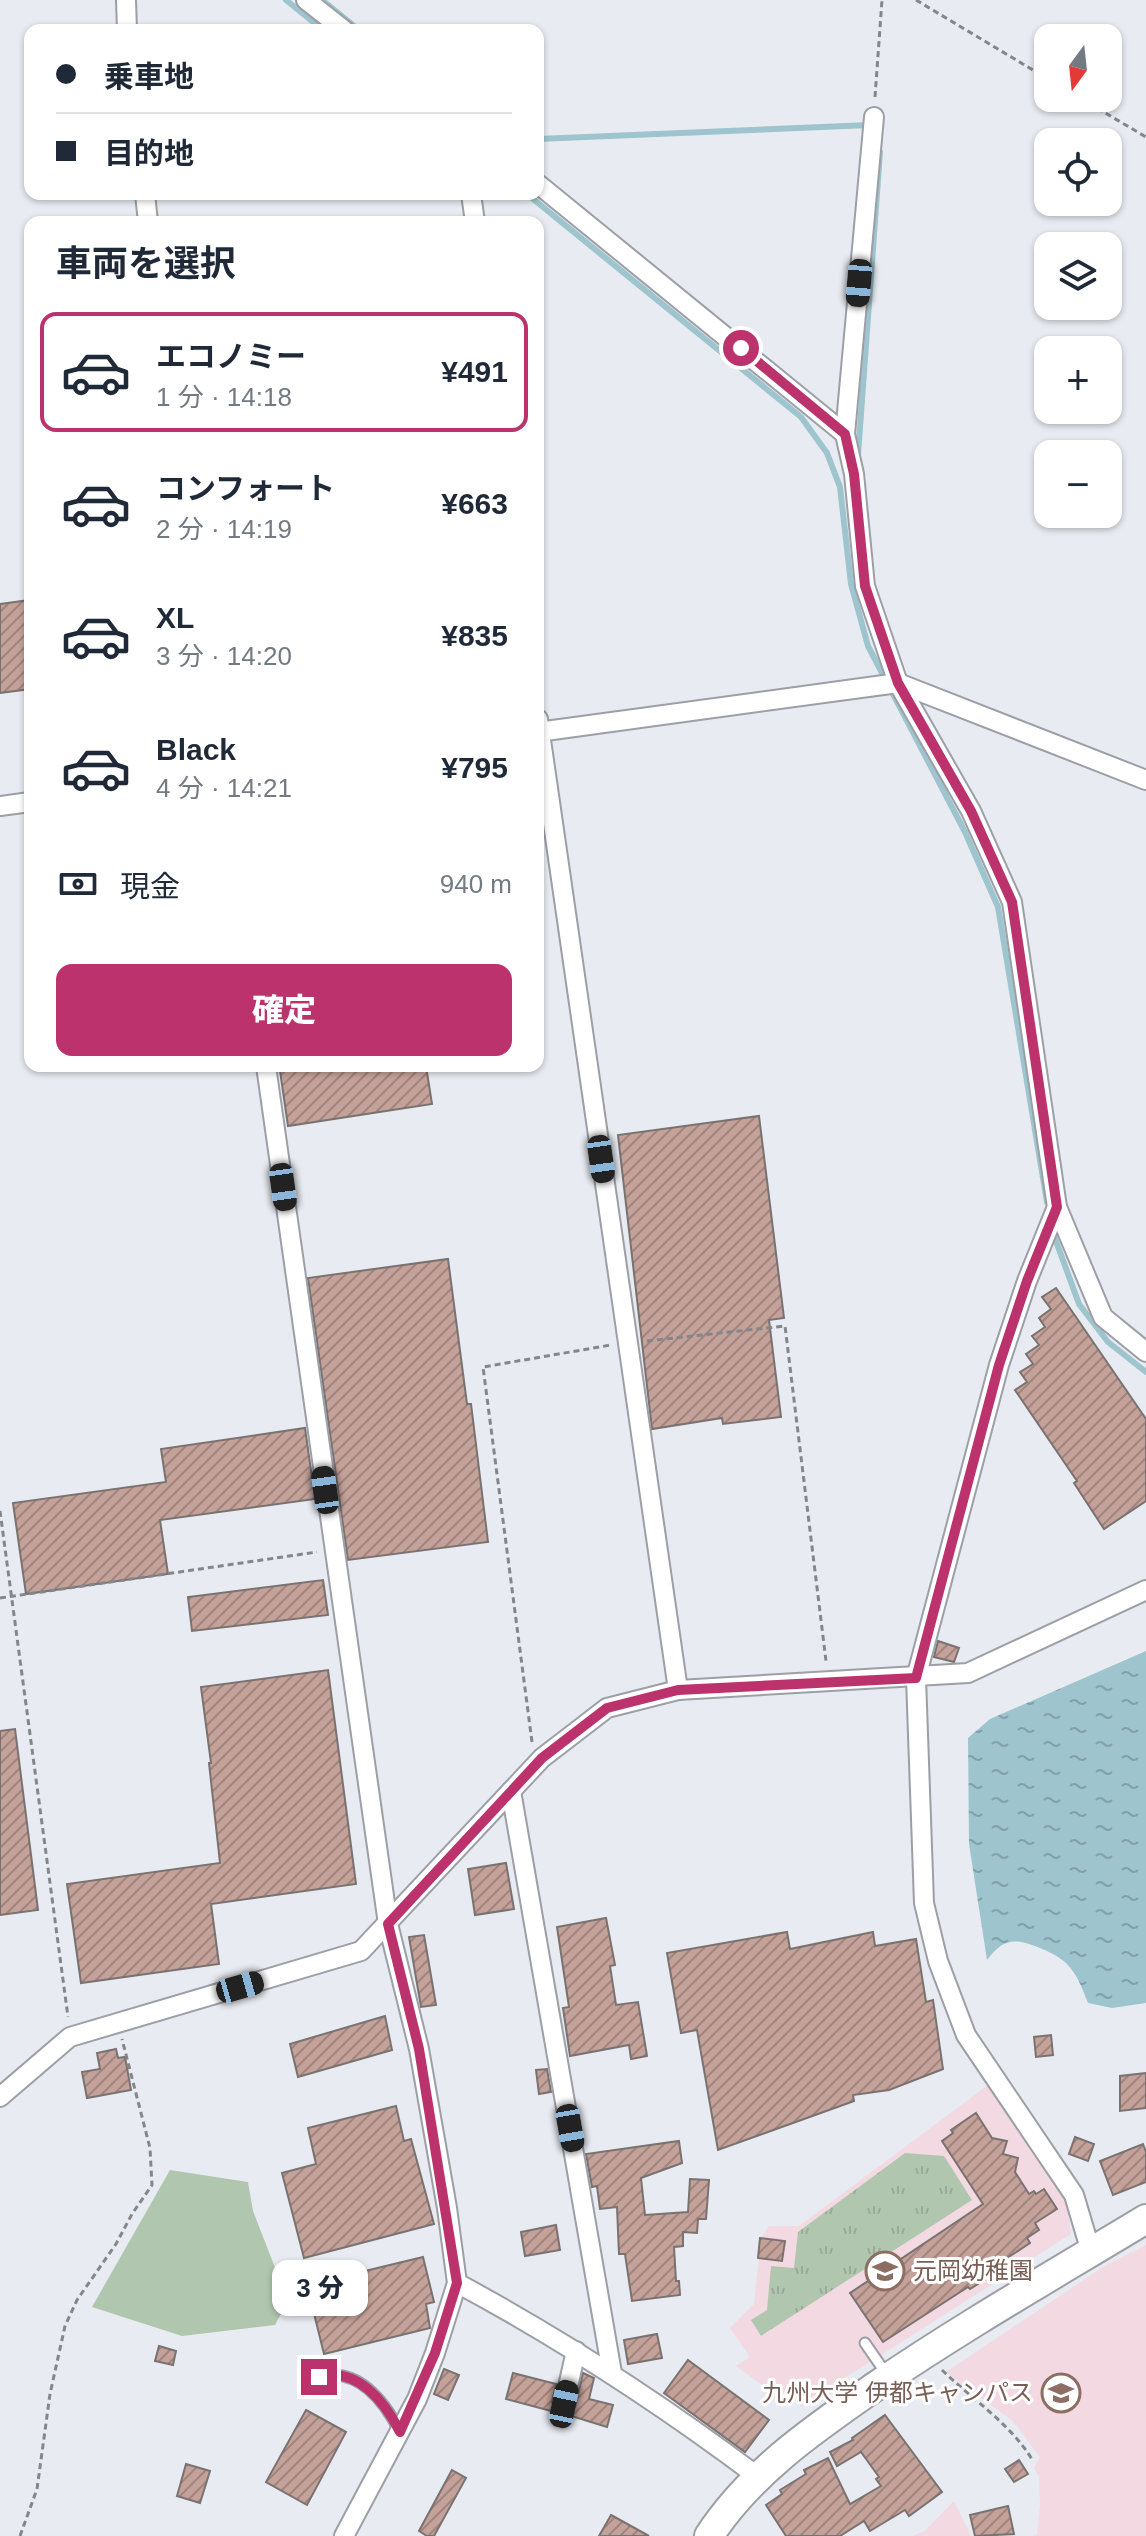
<!DOCTYPE html>
<html lang="ja">
<head>
<meta charset="utf-8">
<style>
  :root { --surface:#fff; --page:#f2f2f3; --text:#1f2937; --muted:#747a83; --line:#e0e1e3; --accent:#bc326d }
  body { margin:0; font-family:Arial,"Noto Sans JP",sans-serif; background:var(--page); color:var(--text); height:100vh; display:flex; flex-direction:column; font-size:30px; white-space:nowrap }
  * { box-sizing:border-box; margin:0 }
  p { font-size:26px; color:var(--muted) }
  .icon { flex:none; width:44px; height:44px; fill:none; stroke:currentColor; stroke-width:2; stroke-linecap:round; stroke-linejoin:round }
  .map { position:relative; flex:1; overflow:hidden }
  .panel { position:absolute; left:24px; top:216px; width:520px; height:856px; display:flex; flex-direction:column; background:var(--surface); border-radius:16px; box-shadow:0 2px 6px #0004 }
  .panel>* { flex:none }
  .top-card { position:absolute; left:24px; top:24px; width:520px; height:176px; border-radius:16px; box-shadow:0 2px 6px #0004; display:grid; align-content:center; height:176px; padding:0 32px; background:var(--surface) }
  .needle { width:52px; rotate:195deg }
  .fabs { position:absolute; left:1034px; top:24px; display:grid; gap:16px }
  .fabs a { display:grid; place-items:center; width:88px; height:88px; border-radius:16px; background:var(--surface); box-shadow:0 2px 6px #0004; font-size:40px }
  .end { position:absolute; width:36px; height:36px; margin:-18px; border:10px solid #bc326d; background:#fff; box-shadow:0 0 0 4px #fff }
  .from { border-radius:50% }
  .bubble { position:absolute; height:56px; border-radius:16px; background:var(--surface); box-shadow:0 2px 6px #0004; font-size:26px; font-weight:800; line-height:56px; text-align:center }
  .car { position:absolute; width:24px; height:48px; margin:-24px -12px; border-radius:10px; box-shadow:0 0 6px 2px #0007; background:linear-gradient(#222 24%,#8ab4d8 0 40%,#222 0 76%,#8ab4d8 0 86%,#222 0) }
  .top-card b { display:flex; align-items:center; gap:28px; height:76px; font-size:30px }
  .top-card b+b { border-top:2px solid var(--line) }
  .top-card i { width:20px; height:20px; background:var(--text) }
  ul { padding:0; list-style:none }
  li { display:flex; align-items:center; gap:24px; height:120px; margin:0 16px 12px; padding:0 16px; border:4px solid transparent; border-radius:16px }
  li div { flex:1 }
  li b { display:block; font-size:30px }
  li em { font-style:normal; font-weight:800 }
  li.on { border-color:var(--accent) }
  li>.icon { width:72px; height:72px; stroke-width:1.5 }
  h2 { padding:0 32px; font-size:36px; line-height:96px }
  .pay { display:flex; align-items:center; gap:20px; height:88px; padding:0 32px; font-size:30px }
  .pay p { margin-inline-start:auto }
  .action { display:flex; gap:16px; margin-top:auto; padding:16px 32px }
  .action a { flex:1; height:92px; border-radius:16px; background:var(--accent); color:#fff; font-size:32px; font-weight:800; line-height:92px; text-align:center }
  .map>svg:first-child { display:block }
</style>
</head>
<body>
<div class="map">
<svg width="1146" height="2536" viewBox="0 0 1146 2536">
  <defs>
    <pattern id="park-tufts" width="24" height="20" patternUnits="userSpaceOnUse" patternTransform="scale(2)"><rect width="24" height="20" fill="#b1c6af"/><path d="M3 7l-1-3M5 7V3M7 7l1-3M15 17l-1-3M17 17v-4M19 17l1-3" fill="none" stroke="#99aa97"/></pattern>
    <pattern id="water-ripples" width="26" height="14" patternUnits="userSpaceOnUse" patternTransform="scale(2)"><rect width="26" height="14" fill="#9ec5cd"/><path d="M2 4q2-2 4 0t4 0M15 11q2-2 4 0t4 0" fill="none" stroke="#81a0a7"/></pattern>
    <pattern id="building-hatch" width="6" height="6" patternUnits="userSpaceOnUse" patternTransform="scale(2)"><rect width="6" height="6" fill="#c4a29a"/><path d="M-1 1l2-2M0 6l6-6M5 7l2-2" fill="none" stroke="#a0847e"/></pattern>
  </defs>
  <rect width="100%" height="100%" fill="#e8ebf1"/>
  <g fill="#f3d9e1">
    <path d="M988 2085 1032 2144 1066 2199 1071 2234 801 2406 795 2400 788 2404 736 2366 750 2357 730 2328 754 2304 761 2238 769 2226H799Z"/>
    <path d="M1146 2245V2536H1034L1037 2535 1040 2506 1039 2476 1034 2468 1040 2457 1013 2421 946 2372 1106 2265Z"/>
    <path d="M954 2501 971 2536H912L925 2531Z"/>
  </g>
  <path fill="#b1c6af" d="M170 2170 248 2182 253 2211 288 2301 275 2325 182 2336 92 2307Z"/>
  <path fill="url(#park-tufts)" d="M905 2153 944 2156 972 2200 761 2336 751 2320 767 2310 771 2266 794 2268 798 2232Z"/>
  <path fill="url(#water-ripples)" d="M1146 1651V2003L1112 2008 1088 2003C1075 1969 1069 1959 1035 1946 1012 1937 1001 1941 987 1960L969 1844 968 1738 990 1719Z"/>
  <g fill="none" stroke-linecap="round" stroke-linejoin="round">
    <g stroke="#9ec5cd" stroke-width="6">
      <path d="M286 0 323 30"/>
      <path d="M322 0 359 30"/>
      <path d="M538 139 870 125"/>
      <path d="M527 194 801 417 827 453 840 487 851 584 868 646 965 832 998 907 1047 1202"/>
      <path d="M858 455 880 152"/>
      <path d="M1053 1233 1079 1304 1108 1342 1146 1372"/>
    </g>
  </g>
  <g fill="url(#building-hatch)" stroke="#797270" stroke-width="2">
    <path d="M30 600V689L0 693V604Z"/>
    <path d="M310 1066H426L432 1104 288 1126 280 1071Z"/>
    <path d="M759 1116 784 1318 769 1320 781 1417 723 1424 722 1418 652 1429 618 1135Z"/>
    <path d="M448 1259 467 1404H471L488 1542 348 1560 308 1278Z"/>
    <path d="M1056 1288 1146 1419V1501L1104 1529 1074 1483 1077 1481 1015 1390 1027 1382 1020 1372 1033 1364 1026 1354 1039 1345 1032 1336 1045 1327 1039 1318 1051 1309 1042 1297Z"/>
    <path d="M305 1428 315 1499 160 1520 168 1574 26 1594 13 1503 166 1482 161 1449Z"/>
    <path d="M323 1580 328 1615 192 1631 188 1597Z"/>
    <path d="M938 1641 959 1648 954 1662 934 1657Z"/>
    <path d="M328 1670 356 1884 211 1904 219 1964 81 1983 67 1884 220 1863 209 1763H211L201 1687Z"/>
    <path d="M15 1729 38 1910 0 1915V1731Z"/>
    <path d="M506 1863 514 1909 475 1915 468 1869Z"/>
    <path d="M606 1918 615 1965 610 1966 616 2005 638 2002 647 2056 631 2059 629 2045 570 2056 563 2008 569 2007 557 1927Z"/>
    <path d="M787 1932 790 1949 873 1932 875 1946 916 1939 926 2002 933 2000 943 2069 889 2090 853 2095 854 2101 718 2150 697 2030 681 2033 667 1953Z"/>
    <path d="M424 1935 436 2005 421 2007 409 1937Z"/>
    <path d="M385 2016 392 2050 298 2077 290 2044Z"/>
    <path d="M1051 2035 1053 2055 1036 2057 1034 2037Z"/>
    <path d="M116 2049 118 2058 125 2057 131 2090 87 2098 82 2072 100 2069 97 2053Z"/>
    <path d="M547 2069 551 2092 539 2094 536 2070Z"/>
    <path d="M1146 2073V2108L1120 2111V2076Z"/>
    <path d="M396 2106 404 2141 411 2139 434 2224 304 2258 282 2173 316 2164 308 2128Z"/>
    <path d="M976 2113 992 2138 1007 2141 1003 2154 1018 2158 1015 2172 1029 2194 1034 2191 1036 2194 1044 2189 1057 2209 1035 2223 1039 2230 1027 2238 1030 2243 986 2272 989 2277 970 2289 968 2287 883 2342 850 2293 983 2204 942 2141 953 2133 951 2130Z"/>
    <path d="M1075 2137 1094 2144 1088 2161 1069 2154Z"/>
    <path d="M679 2141 682 2163 641 2178 645 2215 688 2212 690 2179 709 2180 706 2219H698L697 2233 683 2232V2246L674 2247 676 2281H679L680 2295 632 2301 625 2254H619L617 2207 600 2209 597 2186 592 2187 586 2154Z"/>
    <path d="M1143 2144 1146 2152V2182L1113 2195 1100 2161Z"/>
    <path d="M556 2225 560 2250 525 2256 521 2232Z"/>
    <path d="M760 2238 785 2241 782 2261 758 2258Z"/>
    <path d="M423 2257 434 2302 426 2304 430 2328 324 2354 307 2285Z"/>
    <path d="M657 2334 662 2358 628 2364 624 2340Z"/>
    <path d="M159 2346 176 2351 173 2365 155 2361Z"/>
    <path d="M688 2360 769 2420 745 2452 664 2393Z"/>
    <path d="M444 2369 459 2375 448 2400 434 2394Z"/>
    <path d="M513 2373 556 2384 552 2402 555 2412 506 2399Z"/>
    <path d="M583 2373 594 2378 589 2399 613 2405 607 2427 568 2415 575 2407Z"/>
    <path d="M306 2410 346 2432 307 2505 266 2482Z"/>
    <path d="M885 2415 942 2492 909 2516 905 2510 870 2531 864 2521 840 2536H786L766 2505 782 2494 780 2490 806 2474 804 2470 828 2458 850 2504 881 2486 876 2479 879 2477 861 2452 837 2466 830 2452 853 2440 852 2438Z"/>
    <path d="M1019 2460 1028 2474 1014 2482 1005 2469Z"/>
    <path d="M186 2464 210 2471 200 2503 177 2496Z"/>
    <path d="M452 2470 466 2478 434 2536H427L419 2531Z"/>
    <path d="M1008 2506 1014 2534 975 2536 970 2515Z"/>
    <path d="M611 2515 649 2536H599Z"/>
  </g>
  <g fill="none" stroke-linecap="round" stroke-linejoin="round">
    <defs>
      <g id="service">
        <path d="M865 2343 887 2375"/>
        <path d="M319 2377C358 2366 385 2402 400 2432"/>
      </g>
      <g id="minor">
        <path d="M126 0 127 30"/>
        <path d="M306 0 344 30"/>
        <path d="M874 117 845 434 854 474 865 586 898 683 971 811 1012 902 1057 1207 1103 1317 1146 1352"/>
        <path d="M538 184 845 434"/>
        <path d="M145 194 148 222"/>
        <path d="M471 194 475 222"/>
        <path d="M538 719 678 1690"/>
        <path d="M538 732 898 683 1146 780"/>
        <path d="M0 806 30 802"/>
        <path d="M266 1066 388 1924 419 2049 447 2208 457 2283 435 2353 417 2399 344 2536"/>
        <path d="M1057 1207 1027 1281 999 1365 916 1678 924 1903 938 1961 966 2035 1074 2195 1091 2252"/>
        <path d="M511 1791 612 2373"/>
        <path d="M0 2097 70 2037 361 1951 542 1758 607 1708 678 1690 968 1673 1146 1590"/>
        <path d="M457 2283C563 2340 661 2404 757 2476"/>
        <path d="M564 2404 576 2351"/>
      </g>
      <path id="primary" d="M709 2536C751 2472 814 2429 876 2386 964 2326 1055 2274 1146 2219"/>
    </defs>
    <use href="#service" stroke="#9c9fa5" stroke-width="13"/>
    <use href="#minor" stroke="#9c9fa5" stroke-width="22"/>
    <use href="#primary" stroke="#9c9fa5" stroke-width="32"/>
    <g stroke="#85868a" stroke-width="3" stroke-dasharray="6 4" stroke-linecap="butt">
      <path d="M916 0 1048 79"/>
      <path d="M875 97 882 0"/>
      <path d="M1080 98 1146 137"/>
      <path d="M647 1341 785 1326 826 1661"/>
      <path d="M0 1511 68 2017"/>
      <path d="M0 1598 317 1552"/>
      <path d="M532 1742 483 1367 611 1345"/>
      <path d="M942 2370C973 2400 1011 2424 1033 2461"/>
      <path d="M20 2536 37 2489 50 2394 65 2326 77 2300 116 2244 132 2214 152 2185 150 2148 122 2039"/>
    </g>
    <use href="#service" stroke="#fff" stroke-width="9"/>
    <use href="#minor" stroke="#fff" stroke-width="18"/>
    <use href="#primary" stroke="#fff" stroke-width="28"/>
  </g>
  <g fill="none" stroke-linecap="round" stroke-linejoin="round">
    <path stroke="#bc326d" stroke-width="10" d="M319 2377C357 2366 385 2402 400 2432L435 2353 457 2283 419 2049 388 1924 542 1758 607 1708 678 1690 916 1678 999 1365 1027 1281 1057 1207 1012 902 971 811 898 683 865 586 854 474 845 434 741 348"/>
  </g>
  <defs>
    <symbol id="school-ring" viewBox="-11 -11 22 22"><circle r="9.5" fill="#fff" stroke="#8d6e63" stroke-width="1.5"/><path d="M0-5L7-2L0 1L-7-2ZM-4 1L0 2.5L4 1V4Q0 6-4 4Z" fill="#8d6e63"/></symbol>
    <symbol id="university-ring" viewBox="-11 -11 22 22"><circle r="9.5" fill="#fff" stroke="#8d6e63" stroke-width="1.5"/><path d="M0-5L7-2L0 1L-7-2ZM-4 1L0 2.5L4 1V4Q0 6-4 4Z" fill="#8d6e63"/></symbol>
  </defs>
  <g fill-rule="evenodd">
    <use href="#school-ring" x="863" y="2249" width="44" height="44"/>
    <use href="#university-ring" x="1039" y="2371" width="44" height="44"/>
  </g>
  <g text-anchor="middle" stroke-width="6" stroke-linejoin="round" paint-order="stroke">
    <g font-size="24" fill="#785e54" stroke="#fff" text-anchor="start">
      <text x="913" y="2279">元岡幼稚園</text>
      <text x="1033" y="2401" text-anchor="end">九州大学 伊都キャンパス</text>
    </g>
  </g>
</svg>
<div class="fabs">
<a><svg class="needle" viewBox="-14 -14 28 28"><path d="M0-13l5 13h-10z" fill="#e53935"/><path d="M0 13l5-13h-10z" fill="#747a83"/></svg></a>
<a><svg class="icon" aria-label="locate" viewBox="0 0 24 24"><circle cx="12" cy="12" r="6"/><path d="M12 2v4M12 18v4M2 12h4M18 12h4"/></svg></a>
<a><svg class="icon" aria-label="layers" viewBox="0 0 24 24"><path d="M12 4l9 5-9 5-9-5zM3 14l9 5 9-5"/></svg></a>
<a>+</a>
<a>−</a>
</div>
<i class="end from" style="left:741px;top:348px"></i>
<i class="end" style="left:319px;top:2377px"></i>
<div class="bubble" style="left:272px;top:2260px;width:96px">3 分</div>
<i class="car" style="left:859px;top:283px;rotate:185deg"></i>
<i class="car" style="left:601px;top:1159px;rotate:172deg"></i>
<i class="car" style="left:283px;top:1187px;rotate:172deg"></i>
<i class="car" style="left:325px;top:1490px;rotate:352deg"></i>
<i class="car" style="left:240px;top:1987px;rotate:74deg"></i>
<i class="car" style="left:570px;top:2128px;rotate:170deg"></i>
<i class="car" style="left:564px;top:2404px;rotate:12deg"></i>
<div class="top-card">
<b><i class="from"></i>乗車地</b>
<b><i></i>目的地</b>
</div>
<section class="panel">
<h2>車両を選択</h2>
<ul>
<li class="on"><svg class="icon" aria-label="car" viewBox="0 0 24 24"><path d="M5 17H2v-5l4-1 3-4h7l3 4 3 1v5h-3M9 17h6M6 11h13"/><circle cx="7" cy="17" r="2"/><circle cx="17" cy="17" r="2"/></svg><div><b>エコノミー</b><p>1 分 · 14:18</p></div><em>¥491</em></li>
<li><svg class="icon" aria-label="car" viewBox="0 0 24 24"><path d="M5 17H2v-5l4-1 3-4h7l3 4 3 1v5h-3M9 17h6M6 11h13"/><circle cx="7" cy="17" r="2"/><circle cx="17" cy="17" r="2"/></svg><div><b>コンフォート</b><p>2 分 · 14:19</p></div><em>¥663</em></li>
<li><svg class="icon" aria-label="car" viewBox="0 0 24 24"><path d="M5 17H2v-5l4-1 3-4h7l3 4 3 1v5h-3M9 17h6M6 11h13"/><circle cx="7" cy="17" r="2"/><circle cx="17" cy="17" r="2"/></svg><div><b>XL</b><p>3 分 · 14:20</p></div><em>¥835</em></li>
<li><svg class="icon" aria-label="car" viewBox="0 0 24 24"><path d="M5 17H2v-5l4-1 3-4h7l3 4 3 1v5h-3M9 17h6M6 11h13"/><circle cx="7" cy="17" r="2"/><circle cx="17" cy="17" r="2"/></svg><div><b>Black</b><p>4 分 · 14:21</p></div><em>¥795</em></li>
</ul>
<div class="pay"><svg class="icon" aria-label="cash" viewBox="0 0 24 24"><path d="M3 7h18v10H3z"/><circle cx="12" cy="12" r="2"/></svg>現金<p>940 m</p></div>
<div class="action"><a>確定</a></div>
</section>
</div>
</body>
</html>
